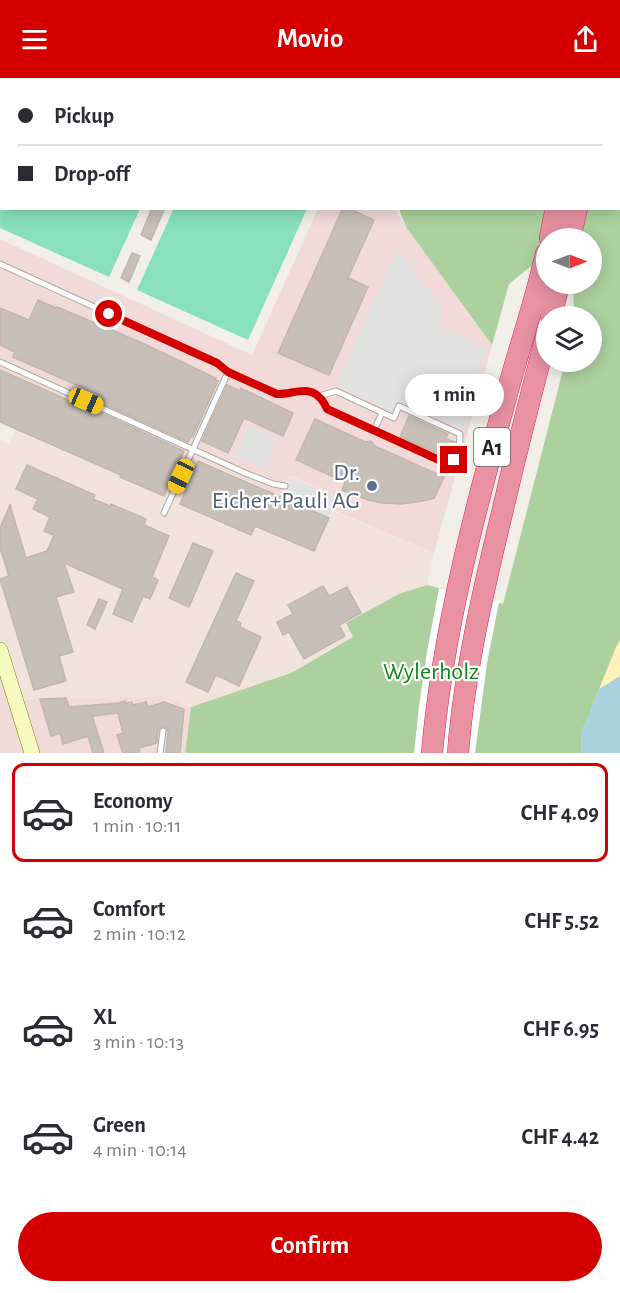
<!DOCTYPE html>
<html lang="en">
<head>
<meta charset="utf-8">
<style>
  :root { --surface:#fff; --page:#f7f7f7; --text:#2b2b33; --muted:#7c7c81; --line:#e1e1e2; --accent:#d40000 }
  body { margin:0; font-family:"Alegreya Sans",sans-serif; background:var(--page); color:var(--text); height:100vh; display:flex; flex-direction:column; font-size:22px; white-space:nowrap }
  * { box-sizing:border-box; margin:0 }
  p { font-size:20px; color:var(--muted) }
  .icon { flex:none; width:33px; height:33px; fill:none; stroke:currentColor; stroke-width:2; stroke-linecap:round; stroke-linejoin:round }
  .map { position:relative; height:675px; overflow:hidden }
  .sheet { display:flex; flex-direction:column; background:var(--surface); flex:1 }
  .sheet>* { flex:none }
  .banner { position:absolute; left:0px; top:0px; width:621px; height:132px; box-shadow:0 3px 15px #0003; display:grid; align-content:center; height:132px; padding:0 18px; background:var(--surface) }
  .needle { width:39px; rotate:90deg }
  .tools { position:absolute; left:536px; top:150px; display:grid; gap:12px }
  .tools a { display:grid; place-items:center; width:66px; height:66px; border-radius:50%; background:var(--surface); box-shadow:0 3px 15px #0003; font-size:30px }
  .end { position:absolute; width:27px; height:27px; margin:-14px; border:8px solid #d40000; background:#fff; box-shadow:0 0 0 3px #fff }
  .from { border-radius:50% }
  .bubble { position:absolute; height:42px; border-radius:21px; background:var(--surface); box-shadow:0 3px 15px #0003; font-size:20px; font-weight:600; line-height:42px; text-align:center }
  .car { position:absolute; width:18px; height:36px; margin:-18px -9px; border-radius:8px; box-shadow:0 0 4px 2px #0007; background:linear-gradient(#f5c518 24%,#345 0 40%,#f5c518 0 76%,#345 0 86%,#f5c518 0) }
  .banner b { display:flex; align-items:center; gap:21px; height:57px; font-size:22px }
  .banner b+b { border-top:2px solid var(--line) }
  .banner i { width:15px; height:15px; background:var(--text) }
  ul { padding:10px 0 0; list-style:none }
  li { display:flex; align-items:center; gap:18px; height:99px; margin:0 12px 9px; padding:0 6px; border:3px solid transparent; border-radius:12px }
  li div { flex:1 }
  li b { display:block; font-size:22px }
  li em { font-style:normal; font-weight:600 }
  li.on { border-color:var(--accent) }
  li>.icon { width:54px; height:54px; stroke-width:1.5 }
  .primary-button { display:flex; gap:12px; margin-top:auto; padding:12px 18px }
  .primary-button a { flex:1; height:69px; border-radius:36px; background:var(--accent); color:#fff; font-size:24px; font-weight:600; line-height:69px; text-align:center }
  header { display:flex; justify-content:space-between; align-items:center; height:78px; padding:0 18px; background:var(--accent); color:#fff; font-size:27px; font-weight:600 }
  .map>svg:first-child { display:block }
</style>
</head>
<body>
<header><svg class="icon" aria-label="menu" viewBox="0 0 24 24"><path d="M4 6h16M4 12h16M4 18h16"/></svg>Movio<svg class="icon" aria-label="share" viewBox="0 0 24 24"><path d="M12 15V3M7 8l5-5 5 5M5 13v7h14v-7"/></svg></header>
<div class="map">
<svg width="620" height="675" viewBox="0 0 620 675">
  <rect width="100%" height="100%" fill="#f2efe9"/>
  <g fill="#f2dad9">
    <path d="M394 130 406 149 492 267 434 475 333 432 290 398 280 418 130 349 0 292V161L252 277 318 131Z"/>
    <path d="M0 572 16 625 28 621 162 618 191 629 185 675H0Z"/>
  </g>
  <path fill="#f3e3dd" d="M0 292 130 349 279 418 290 397 338 419 333 433 434 475 427 507 399 516 346 546 353 559 291 595 196 628 191 629 161 618 29 621 16 625 0 572V362L9 366 16 351 0 344Z"/>
  <path fill="#add19e" d="M262 0H620V562L582 653 581 670 582 675H185L191 629 291 595 353 559 346 545 399 516 427 507 503 526 565 284H591V238H574L573 206H591V160H546V193L530 189 509 206 492 267 406 149 399 131 620 130V2H265Z"/>
  <path fill="#fff1ba" d="M620 562V620L591 631 616 569Z"/>
  <g fill="#88e0be">
    <path d="M1 25 2 130 140 131 109 199 0 150Z"/>
    <path d="M174 130 307 131 248 262 137 212Z"/>
  </g>
  <g fill="#e2e2e2">
    <path d="M398 171 440 227 443 237 440 249 485 270 473 316 474 318 465 352 398 324 393 334 336 306Z"/>
    <path d="M249 348 278 361 265 391 235 378Z"/>
    <path d="M290 399 337 419 328 440 283 420 286 412 285 411Z"/>
  </g>
  <path fill="#aad3df" d="M620 598V675H582L581 670 582 653 599 611Z"/>
  <path fill="#fff" d="M439 510 499 524 487 585 475 675H414L419 628 427 574Z"/>
  <g fill="#c7bfb8" stroke="#c4b6ab" stroke-width="1.5">
    <path d="M152 130H165L151 162 141 157Z"/>
    <path d="M343 130H348L374 142 348 200 368 209 329 297 278 275Z"/>
    <path d="M132 175 140 178 129 204 121 200Z"/>
    <path d="M38 222 56 230 57 229 140 264 216 300 215 302 218 303 193 359 191 358 188 364 95 322 97 316 13 279 15 274 0 267V230L29 242Z"/>
    <path d="M0 292 90 332 91 330 184 373 164 418 120 399 121 397 0 344Z"/>
    <path d="M227 307 240 313 241 310 293 335 283 358 244 340 228 375 202 363Z"/>
    <path d="M409 338 448 356 446 361 455 364 449 380 400 359Z"/>
    <path d="M315 341 365 364 371 363 375 368 444 399 434 420 423 423 401 426 383 425 368 422 342 412 345 404 296 382Z"/>
    <path d="M198 383 329 440 314 473 255 448 251 457 180 426Z"/>
    <path d="M27 387 95 417 93 421 110 428 111 426 146 441 144 447 169 458 152 499 158 502 154 512 150 521 143 518 132 544 113 536 123 511 64 485 74 514 56 519 73 574 59 578 66 603 34 612 0 501 9 498 0 470V450L10 427 26 480 47 473 54 457 44 453 50 439 33 431 38 421 16 411Z"/>
    <path d="M193 465 213 473 189 529 169 520Z"/>
    <path d="M236 495 254 503 236 543 241 545 240 549 261 559 239 608 216 597 208 614 186 604Z"/>
    <path d="M323 508 329 518 347 509 361 535 339 547 345 558 304 581 289 554 283 557 277 544 293 536 288 527Z"/>
    <path d="M99 521 107 524 95 551 87 547Z"/>
    <path d="M66 620 69 629 119 625 125 623V625L132 624 133 627 146 624 148 629 164 624 184 631 180 675H166L168 653 166 650 163 648 158 652 157 665 139 670 140 675H123L117 657 123 655 118 635 92 638 104 675H93L88 658 63 666 60 655 51 658 40 621Z"/>
  </g>
  <g fill="none" stroke-linecap="round" stroke-linejoin="round">
    <defs>
      <g id="lane">
        <path d="M0 186 217 285 228 294"/>
        <path d="M0 284 245 395 273 406 285 408"/>
        <path d="M374 352 382 335"/>
        <path d="M164 435 228 294 277 316C291 317 307 307 319 319 323 322 325 327 327 331L448 386 452 385C458 377 460 366 460 356L399 328 394 340 336 313 319 318"/>
        <path d="M160 675 163 653"/>
      </g>
      <path id="secondary" d="M0 572 32 675"/>
      <g id="highway">
        <path d="M577 2V0"/>
        <path d="M597 2V0"/>
        <path d="M550 160 556 130"/>
        <path d="M570 160 577 130"/>
        <path d="M551 238 559 206"/>
        <path d="M432 675C443 550 476 429 509 308 521 264 536 221 546 176"/>
        <path d="M458 675C465 585 487 497 508 410 520 359 533 309 546 259"/>
      </g>
    </defs>
    <use href="#lane" stroke="#a9a9a9" stroke-width="7"/>
    <use href="#secondary" stroke="#707d05" stroke-width="16"/>
    <use href="#highway" stroke="#dc2a67" stroke-width="22"/>
    <use href="#lane" stroke="#fff" stroke-width="5"/>
    <use href="#secondary" stroke="#f7fabf" stroke-width="15"/>
    <use href="#highway" stroke="#e892a2" stroke-width="21"/>
  </g>
  <g fill="none" stroke-linecap="round" stroke-linejoin="round">
    <path stroke="#d40000" stroke-width="8" d="M109 236 217 285 228 294 277 316C291 317 307 307 319 319 323 322 325 327 327 331L448 386 452 385 454 382"/>
  </g>
  <circle fill="#5c6f8a" stroke="#fff" stroke-width="2" cx="372" cy="408" r="6"/>
  <g text-anchor="middle" stroke-width="4.5" stroke-linejoin="round" paint-order="stroke">
    <rect fill="#fff" stroke="#646464" stroke-width="1.5" x="474" y="350" width="36" height="38" rx="4.5"/>
    <g font-size="22" font-weight="bold" fill="#222">
      <text x="492" y="377">A1</text>
    </g>
    <g font-size="24" fill="#4e5e75" stroke="#fff" text-anchor="end">
      <text x="360" y="402">Dr.<tspan x="360" dy="28">Eicher+Pauli AG</tspan></text>
    </g>
    <g font-size="24" fill="#0c8416" stroke="#fff">
      <text x="431" y="601">Wylerholz</text>
    </g>
  </g>
</svg>
<div class="tools">
<a><svg class="needle" viewBox="-14 -14 28 28"><path d="M0-13l5 13h-10z" fill="#e53935"/><path d="M0 13l5-13h-10z" fill="#7c7c81"/></svg></a>
<a><svg class="icon" aria-label="layers" viewBox="0 0 24 24"><path d="M12 4l9 5-9 5-9-5zM3 14l9 5 9-5"/></svg></a>
</div>
<i class="end from" style="left:109px;top:236px"></i>
<i class="end" style="left:454px;top:382px"></i>
<div class="bubble" style="left:405px;top:296px;width:99px">1 min</div>
<i class="car" style="left:86px;top:323px;rotate:114deg"></i>
<i class="car" style="left:181px;top:398px;rotate:205deg"></i>
<div class="banner">
<b><i class="from"></i>Pickup</b>
<b><i></i>Drop-off</b>
</div>
</div>
<section class="sheet">
<ul>
<li class="on"><svg class="icon" aria-label="car" viewBox="0 0 24 24"><path d="M5 17H2v-5l4-1 3-4h7l3 4 3 1v5h-3M9 17h6M6 11h13"/><circle cx="7" cy="17" r="2"/><circle cx="17" cy="17" r="2"/></svg><div><b>Economy</b><p>1 min · 10:11</p></div><em>CHF 4.09</em></li>
<li><svg class="icon" aria-label="car" viewBox="0 0 24 24"><path d="M5 17H2v-5l4-1 3-4h7l3 4 3 1v5h-3M9 17h6M6 11h13"/><circle cx="7" cy="17" r="2"/><circle cx="17" cy="17" r="2"/></svg><div><b>Comfort</b><p>2 min · 10:12</p></div><em>CHF 5.52</em></li>
<li><svg class="icon" aria-label="car" viewBox="0 0 24 24"><path d="M5 17H2v-5l4-1 3-4h7l3 4 3 1v5h-3M9 17h6M6 11h13"/><circle cx="7" cy="17" r="2"/><circle cx="17" cy="17" r="2"/></svg><div><b>XL</b><p>3 min · 10:13</p></div><em>CHF 6.95</em></li>
<li><svg class="icon" aria-label="car" viewBox="0 0 24 24"><path d="M5 17H2v-5l4-1 3-4h7l3 4 3 1v5h-3M9 17h6M6 11h13"/><circle cx="7" cy="17" r="2"/><circle cx="17" cy="17" r="2"/></svg><div><b>Green</b><p>4 min · 10:14</p></div><em>CHF 4.42</em></li>
</ul>
<div class="primary-button"><a>Confirm</a></div>
</section>
</body>
</html>
